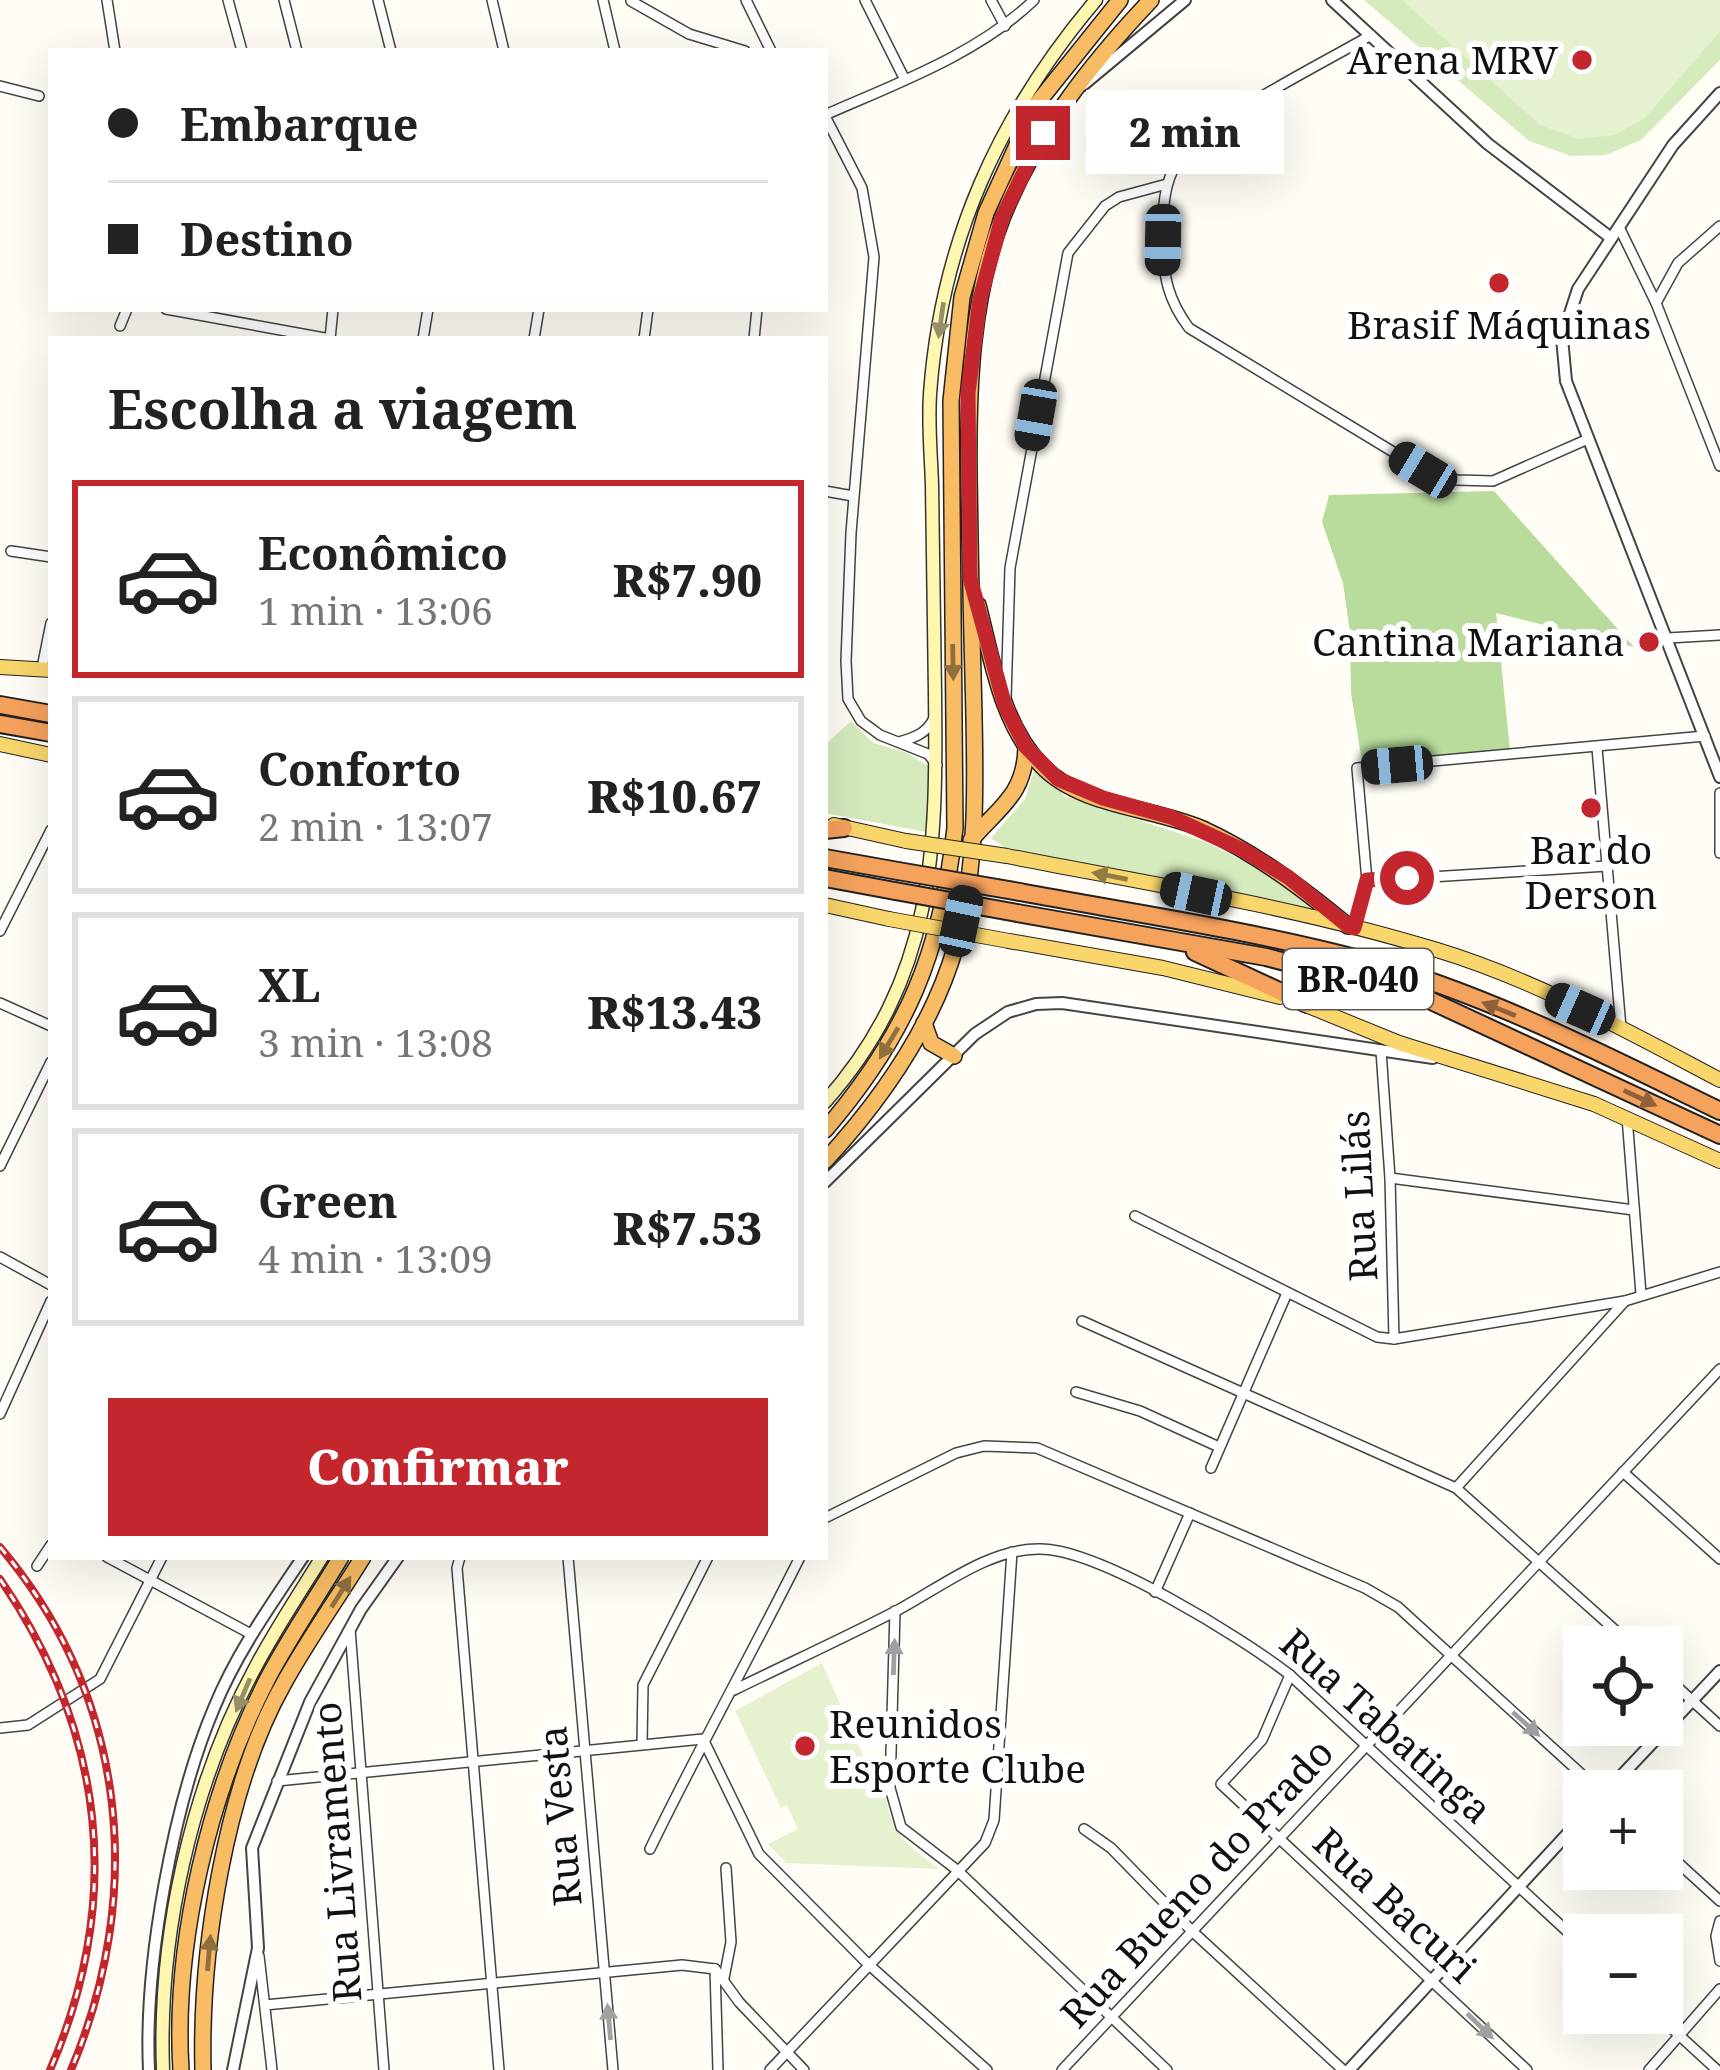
<!DOCTYPE html>
<html lang="pt">
<head>
<meta charset="utf-8">
<style>
  :root { --surface:#fff; --page:#f2f2f2; --text:#222; --muted:#767676; --line:#e0e0e0; --accent:#c4262e }
  body { margin:0; font-family:"Noto Serif",serif; background:var(--page); color:var(--text); height:100vh; display:flex; flex-direction:column; font-size:45px; white-space:nowrap }
  * { box-sizing:border-box; margin:0 }
  p { font-size:39px; color:var(--muted) }
  .icon { flex:none; width:66px; height:66px; fill:none; stroke:currentColor; stroke-width:2; stroke-linecap:round; stroke-linejoin:round }
  .map { position:relative; flex:1; overflow:hidden }
  .details { position:absolute; left:48px; top:336px; width:780px; height:1224px; display:flex; flex-direction:column; background:var(--surface); border-radius:0px; box-shadow:0 12px 48px #0002 }
  .details>* { flex:none }
  .banner { position:absolute; left:48px; top:48px; width:780px; height:264px; border-radius:0px; box-shadow:0 12px 48px #0002; display:grid; align-content:center; height:264px; padding:0 60px; background:var(--surface) }
  .controls { position:absolute; left:1563px; top:1626px; display:grid; gap:24px }
  .controls a { display:grid; place-items:center; width:120px; height:120px; border-radius:0px; background:var(--surface); box-shadow:0 12px 48px #0002; font-size:60px }
  .end { position:absolute; width:54px; height:54px; margin:-27px; border:15px solid #c4262e; background:#fff; box-shadow:0 0 0 6px #fff }
  .from { border-radius:50% }
  .bubble { position:absolute; height:84px; border-radius:0px; background:var(--surface); box-shadow:0 12px 48px #0002; font-size:39px; font-weight:800; line-height:84px; text-align:center }
  .car { position:absolute; width:36px; height:72px; margin:-36px -18px; border-radius:15px; box-shadow:0 0 9px 3px #0007; background:linear-gradient(#222 24%,#8ab4d8 0 40%,#222 0 76%,#8ab4d8 0 86%,#222 0) }
  .banner b { display:flex; align-items:center; gap:42px; height:114px; font-size:45px }
  .banner b+b { border-top:3px solid var(--line) }
  .banner i { width:30px; height:30px; background:var(--text) }
  ul { padding:0; list-style:none }
  li { display:flex; align-items:center; gap:36px; height:198px; margin:0 24px 18px; padding:0 36px; border:6px solid var(--line); border-radius:0px }
  li div { flex:1 }
  li b { display:block; font-size:45px }
  li em { font-style:normal; font-weight:800 }
  li.active { border-color:var(--accent) }
  li>.icon { width:108px; height:108px; stroke-width:1.5 }
  h2 { padding:0 60px; font-size:54px; line-height:144px }
  .cta { display:flex; gap:24px; margin-top:auto; padding:24px 60px }
  .cta a { flex:1; height:138px; border-radius:0px; background:var(--accent); color:#fff; font-size:48px; font-weight:800; line-height:138px; text-align:center }
  .map>svg:first-child { display:block }
</style>
</head>
<body>
<div class="map">
<svg width="1720" height="2070" viewBox="0 0 1720 2070">
  <rect width="100%" height="100%" fill="#fffdf5"/>
  <g fill="#d5ebbd">
    <path d="M1364 0H1720V60L1641 140 1606 155 1571 156 1529 141Z"/>
    <path d="M851 721 873 743 905 752 930 767 926 832 825 813V745Z"/>
    <path d="M1037 761 1064 796 1206 842 1286 883 1334 918 1023 860 991 838 1025 799Z"/>
  </g>
  <path fill="#b9dc9c" d="M1494 491 1634 647 1496 613 1510 750 1362 762 1351 693 1350 632 1343 583 1322 522 1329 495Z"/>
  <g fill="#e6f2cf">
    <path d="M1402 0H1720V31L1644 119 1614 135 1580 139 1540 125Z"/>
    <path d="M822 1663 874 1780 884 1781C888 1832 901 1840 939 1869L786 1863 768 1844 798 1829 787 1805 781 1808 735 1711Z"/>
  </g>
  <g fill="none" stroke-linecap="round" stroke-linejoin="round">
    <defs>
      <g id="minor">
        <path d="M107 0 115 51"/>
        <path d="M228 0 242 51"/>
        <path d="M284 0 297 51"/>
        <path d="M378 0 391 51"/>
        <path d="M492 0 504 51"/>
        <path d="M603 0 615 51"/>
        <path d="M746 0 771 51"/>
        <path d="M865 0 905 80"/>
        <path d="M991 0 1005 26"/>
        <path d="M631 1 689 34 745 51"/>
        <path d="M1371 35C1326 62 1204 121 1178 161 1162 185 1163 214 1163 242 1163 276 1168 300 1189 328L1423 470 1457 480 1493 481 1588 439"/>
        <path d="M0 86 39 96"/>
        <path d="M825 115C895 84 978 54 1034 0"/>
        <path d="M825 116 862 188 874 257 851 533 846 661 848 699 861 721 880 735 928 754 937 765"/>
        <path d="M1619 227 1656 303 1720 466"/>
        <path d="M1656 303 1678 263 1720 226"/>
        <path d="M166 309 330 339"/>
        <path d="M120 326 127 309"/>
        <path d="M330 339 333 309"/>
        <path d="M423 339 428 309"/>
        <path d="M534 339 539 309"/>
        <path d="M644 339 648 309"/>
        <path d="M754 339 757 309"/>
        <path d="M825 491 853 496"/>
        <path d="M11 551 51 557"/>
        <path d="M1668 638 1720 635"/>
        <path d="M42 668 51 623"/>
        <path d="M1006 698 1010 568 1068 253 1105 206 1119 197 1167 184"/>
        <path d="M899 742C913 738 926 734 933 720"/>
        <path d="M1597 748 1621 1028"/>
        <path d="M1720 793V853"/>
        <path d="M1367 881 1607 866"/>
        <path d="M1354 927 1367 881 1357 768 1705 736"/>
        <path d="M0 931 51 830"/>
        <path d="M0 1003 51 1026"/>
        <path d="M1381 1051 1390 1178 1394 1339"/>
        <path d="M1627 1117 1641 1294"/>
        <path d="M0 1166 51 1062"/>
        <path d="M1390 1178 1634 1210"/>
        <path d="M1135 1216 1377 1337 1394 1339 1625 1301 1720 1272"/>
        <path d="M0 1257 51 1285"/>
        <path d="M1082 1321 1456 1488 1634 1647"/>
        <path d="M1076 1392 1140 1411 1219 1447"/>
        <path d="M0 1414 51 1301"/>
        <path d="M1211 1468 1287 1293"/>
        <path d="M1623 1472 1720 1559"/>
        <path d="M1456 1488 1625 1301"/>
        <path d="M825 1518 956 1453 984 1446 1037 1448 1365 1588 1398 1607 1600 1791"/>
        <path d="M107 1557 251 1634"/>
        <path d="M460 1557 457 1568 499 2070"/>
        <path d="M568 1557 613 2070"/>
        <path d="M37 1566 51 1545"/>
        <path d="M1155 1592 1190 1513"/>
        <path d="M895 1611 890 1788 901 1827 957 1870 1167 2070"/>
        <path d="M350 1629 384 2070"/>
        <path d="M1662 1673 1720 1726"/>
        <path d="M1290 1675 1262 1740 1221 1784 1527 2070"/>
        <path d="M734 1690C789 1663 844 1638 898 1610 941 1587 990 1548 1040 1549 1099 1549 1241 1637 1290 1675L1584 1947"/>
        <path d="M0 1728 28 1725 100 1679 162 1557"/>
        <path d="M642 1744 643 1685 708 1557"/>
        <path d="M277 1781 703 1739 759 1854 868 1964 987 2070"/>
        <path d="M1084 1829 1111 1848 1192 1931 1343 2070"/>
        <path d="M1662 1848 1720 1901"/>
        <path d="M650 1849C698 1750 751 1655 800 1557"/>
        <path d="M1720 1921 1716 1936 1720 1961"/>
        <path d="M259 1956 272 2070"/>
        <path d="M715 1969 739 2002 804 2070"/>
        <path d="M715 1969 718 2070"/>
        <path d="M724 1978 731 1942 726 1868"/>
        <path d="M265 2005 682 1965 715 1969"/>
        <path d="M1655 2013 1717 2070"/>
        <path d="M770 2070 985 1843 994 1820 1012 1552"/>
        <path d="M1062 2070 1720 1369"/>
        <path d="M1649 2070 1720 1989"/>
      </g>
      <g id="tertiary">
        <path d="M1332 0 1488 144 1611 238"/>
        <path d="M1083 85 1185 0"/>
        <path d="M1720 93 1673 145 1578 289 1562 338 1566 381 1720 777"/>
        <path d="M825 1182 975 1034 1008 1012 1036 1004 1062 1003 1433 1058"/>
        <path d="M1607 1791 1720 1671"/>
        <path d="M149 2070C144 1965 173 1805 214 1708 236 1654 270 1606 303 1557"/>
        <path d="M233 2070 258 1948 252 1848 310 1702 361 1609 398 1557"/>
        <path d="M1349 2070 1584 1816"/>
      </g>
      <g id="secondary">
        <path d="M825 1102C935 978 937 850 935 694 934 624 933 555 932 485 931 455 928 424 930 394 941 242 998 116 1096 0"/>
        <path d="M163 2070C158 1937 191 1786 255 1668 275 1630 299 1594 322 1557"/>
      </g>
      <g id="primary">
        <path d="M0 667 51 670"/>
        <path d="M0 744 51 755"/>
        <path d="M834 825 906 841"/>
        <path d="M1007 856C1150 884 1297 907 1437 950 1536 980 1629 1032 1720 1080"/>
        <path d="M825 905 889 919"/>
        <path d="M1009 941 1163 968 1280 997"/>
        <path d="M1301 1003 1399 1043 1594 1104 1720 1161"/>
      </g>
      <g id="trunk">
        <path d="M978 605C992 659 1001 724 1042 766 1081 807 1153 807 1203 829 1257 854 1302 888 1348 926"/>
        <path d="M971 840C999 807 1025 795 1026 747"/>
        <path d="M924 1023 931 1043 954 1056"/>
        <path d="M825 1130C907 1035 941 952 955 828L951 401 962 297 986 213 1035 106 1120 0"/>
        <path d="M825 1161C881 1100 933 1026 956 945 980 859 975 763 973 675 971 608 970 542 969 475 968 389 971 297 1003 216 1036 134 1090 64 1151 0"/>
        <path d="M181 2070C173 1943 210 1789 269 1676 291 1635 317 1597 341 1557"/>
        <path d="M203 2070C200 1951 225 1787 284 1683 308 1640 337 1599 363 1557"/>
      </g>
      <g id="motorway">
        <path d="M0 705 51 714"/>
        <path d="M0 724 51 733"/>
        <path d="M825 830 844 828"/>
        <path d="M825 858 898 871"/>
        <path d="M825 878 895 891"/>
        <path d="M1020 892C1133 913 1248 930 1359 959 1485 993 1603 1054 1720 1111"/>
        <path d="M1017 913 1266 957 1427 999 1720 1135"/>
        <path d="M1195 952 1307 1004"/>
      </g>
    </defs>
    <use href="#minor" stroke="#444" stroke-width="12"/>
    <use href="#tertiary" stroke="#444" stroke-width="14"/>
    <use href="#secondary" stroke="#333" stroke-width="15"/>
    <use href="#primary" stroke="#222" stroke-width="16"/>
    <use href="#trunk" stroke="#222" stroke-width="18"/>
    <use href="#motorway" stroke="#222" stroke-width="20"/>
    <use href="#minor" stroke="#fff" stroke-width="9"/>
    <use href="#tertiary" stroke="#fff" stroke-width="10"/>
    <use href="#secondary" stroke="#fff6b0" stroke-width="12"/>
    <use href="#primary" stroke="#f9d66b" stroke-width="14"/>
    <use href="#trunk" stroke="#f7bc64" stroke-width="15"/>
    <use href="#motorway" stroke="#f5a25d" stroke-width="16"/>
    <defs>
      <g id="rail">
        <path d="M0 1547C127 1697 146 1892 71 2070"/>
        <path d="M0 1579C105 1732 124 1899 50 2070"/>
      </g>
    </defs>
    <use href="#rail" stroke="#c4262e" stroke-width="8"/>
    <use href="#rail" stroke="#fff" stroke-width="3" stroke-dasharray="9" stroke-linecap="butt"/>
    <defs>
      <g id="primary-bridge">
        <path d="M906 841 1007 856"/>
        <path d="M889 919 1009 941"/>
      </g>
      <g id="motorway-bridge">
        <path d="M898 871 1020 892"/>
        <path d="M895 891 1017 913"/>
      </g>
    </defs>
    <use href="#primary-bridge" stroke="#222" stroke-width="16" stroke-linecap="butt"/>
    <use href="#motorway-bridge" stroke="#222" stroke-width="20" stroke-linecap="butt"/>
    <use href="#primary-bridge" stroke="#f9d66b" stroke-width="14"/>
    <use href="#motorway-bridge" stroke="#f5a25d" stroke-width="16"/>
  </g>
  <defs><path id="oneway-solid" d="M-6-.8H1V-3.2L6.5 0L1 3.2V.8H-6Z" transform="scale(3)"/></defs>
  <g fill="#948f68">
    <use href="#oneway-solid" transform="translate(941 320) rotate(98)"/>
    <use href="#oneway-solid" transform="translate(243 1695) rotate(113)"/>
  </g>
  <g fill="#906f3f">
    <use href="#oneway-solid" transform="translate(953 662) rotate(89)"/>
    <use href="#oneway-solid" transform="translate(889 1043) rotate(121)"/>
    <use href="#oneway-solid" transform="translate(341 1592) rotate(-58)"/>
    <use href="#oneway-solid" transform="translate(209 1953) rotate(-85)"/>
  </g>
  <use fill="#917d42" href="#oneway-solid" transform="translate(1110 876) rotate(-169)"/>
  <g fill="#8e613b">
    <use href="#oneway-solid" transform="translate(1499 1009) rotate(-158)"/>
    <use href="#oneway-solid" transform="translate(1640 1098) rotate(25)"/>
  </g>
  <g fill="#a0a0a0">
    <use href="#oneway-solid" transform="translate(894 1657) rotate(-88)"/>
    <use href="#oneway-solid" transform="translate(1526 1724) rotate(42)"/>
    <use href="#oneway-solid" transform="translate(609 2022) rotate(-95)"/>
    <use href="#oneway-solid" transform="translate(1480 2026) rotate(44)"/>
  </g>
  <g fill="none" stroke-linecap="round" stroke-linejoin="round">
    <path stroke="#c4262e" stroke-width="15" d="M1043 133 1002 218 980 299 968 393 970 578 1005 706 1026 747 1058 779 1103 798 1171 817 1243 850 1288 877 1348 926 1354 928 1367 880 1407 878"/>
  </g>
  <g fill="#c4262e" stroke="#fff" stroke-width="4.5">
    <circle cx="1582" cy="60" r="12"/>
    <circle cx="1499" cy="283" r="12"/>
    <circle cx="1649" cy="642" r="12"/>
    <circle cx="1591" cy="808" r="12"/>
    <circle cx="805" cy="1746" r="12"/>
  </g>
  <g text-anchor="middle" stroke-width="12" stroke-linejoin="round" paint-order="stroke">
    <rect fill="#fff" stroke="#585858" stroke-width="3" x="1283" y="949" width="150" height="60" rx="9"/>
    <g font-size="36" font-weight="bold" fill="#111">
      <text x="1358" y="992">BR-040</text>
    </g>
    <g font-size="39" fill="#111" stroke="#fff" text-anchor="end">
      <text x="1558" y="74">Arena MRV</text>
      <text x="1499" y="339" text-anchor="middle">Brasif Máquinas</text>
      <text x="1625" y="656">Cantina Mariana</text>
      <text x="1591" y="864" text-anchor="middle">Bar do<tspan x="1591" dy="45">Derson</tspan></text>
      <text x="829" y="1738" text-anchor="start">Reunidos<tspan x="829" dy="45">Esporte Clube</tspan></text>
    </g>
    <g font-size="39" fill="#111" stroke="#fff">
      <text transform="translate(1359 1196) rotate(-93)" y="14">Rua Lilás</text>
      <text transform="translate(1386 1726) rotate(42)" y="14">Rua Tabatinga</text>
      <text transform="translate(560 1816) rotate(-95)" y="14">Rua Vesta</text>
      <text transform="translate(337 1852) rotate(-94)" y="14">Rua Livramento</text>
      <text transform="translate(1197 1883) rotate(-47)" y="14">Rua Bueno do Prado</text>
      <text transform="translate(1395 1905) rotate(43)" y="14">Rua Bacuri</text>
    </g>
  </g>
</svg>
<div class="controls">
<a><svg class="icon" aria-label="locate" viewBox="0 0 24 24"><circle cx="12" cy="12" r="6"/><path d="M12 2v4M12 18v4M2 12h4M18 12h4"/></svg></a>
<a>+</a>
<a>−</a>
</div>
<i class="end from" style="left:1407px;top:878px"></i>
<i class="end" style="left:1043px;top:133px"></i>
<div class="bubble" style="left:1086px;top:90px;width:198px">2 min</div>
<i class="car" style="left:1163px;top:240px;rotate:181deg"></i>
<i class="car" style="left:1036px;top:415px;rotate:190deg"></i>
<i class="car" style="left:1423px;top:470px;rotate:301deg"></i>
<i class="car" style="left:1397px;top:765px;rotate:265deg"></i>
<i class="car" style="left:1196px;top:894px;rotate:282deg"></i>
<i class="car" style="left:961px;top:921px;rotate:12deg"></i>
<i class="car" style="left:1580px;top:1009px;rotate:294deg"></i>
<div class="banner">
<b><i class="from"></i>Embarque</b>
<b><i></i>Destino</b>
</div>
<section class="details">
<h2>Escolha a viagem</h2>
<ul>
<li class="active"><svg class="icon" aria-label="car" viewBox="0 0 24 24"><path d="M5 17H2v-5l4-1 3-4h7l3 4 3 1v5h-3M9 17h6M6 11h13"/><circle cx="7" cy="17" r="2"/><circle cx="17" cy="17" r="2"/></svg><div><b>Econômico</b><p>1 min · 13:06</p></div><em>R$7.90</em></li>
<li><svg class="icon" aria-label="car" viewBox="0 0 24 24"><path d="M5 17H2v-5l4-1 3-4h7l3 4 3 1v5h-3M9 17h6M6 11h13"/><circle cx="7" cy="17" r="2"/><circle cx="17" cy="17" r="2"/></svg><div><b>Conforto</b><p>2 min · 13:07</p></div><em>R$10.67</em></li>
<li><svg class="icon" aria-label="car" viewBox="0 0 24 24"><path d="M5 17H2v-5l4-1 3-4h7l3 4 3 1v5h-3M9 17h6M6 11h13"/><circle cx="7" cy="17" r="2"/><circle cx="17" cy="17" r="2"/></svg><div><b>XL</b><p>3 min · 13:08</p></div><em>R$13.43</em></li>
<li><svg class="icon" aria-label="car" viewBox="0 0 24 24"><path d="M5 17H2v-5l4-1 3-4h7l3 4 3 1v5h-3M9 17h6M6 11h13"/><circle cx="7" cy="17" r="2"/><circle cx="17" cy="17" r="2"/></svg><div><b>Green</b><p>4 min · 13:09</p></div><em>R$7.53</em></li>
</ul>
<div class="cta"><a>Confirmar</a></div>
</section>
</div>
</body>
</html>
